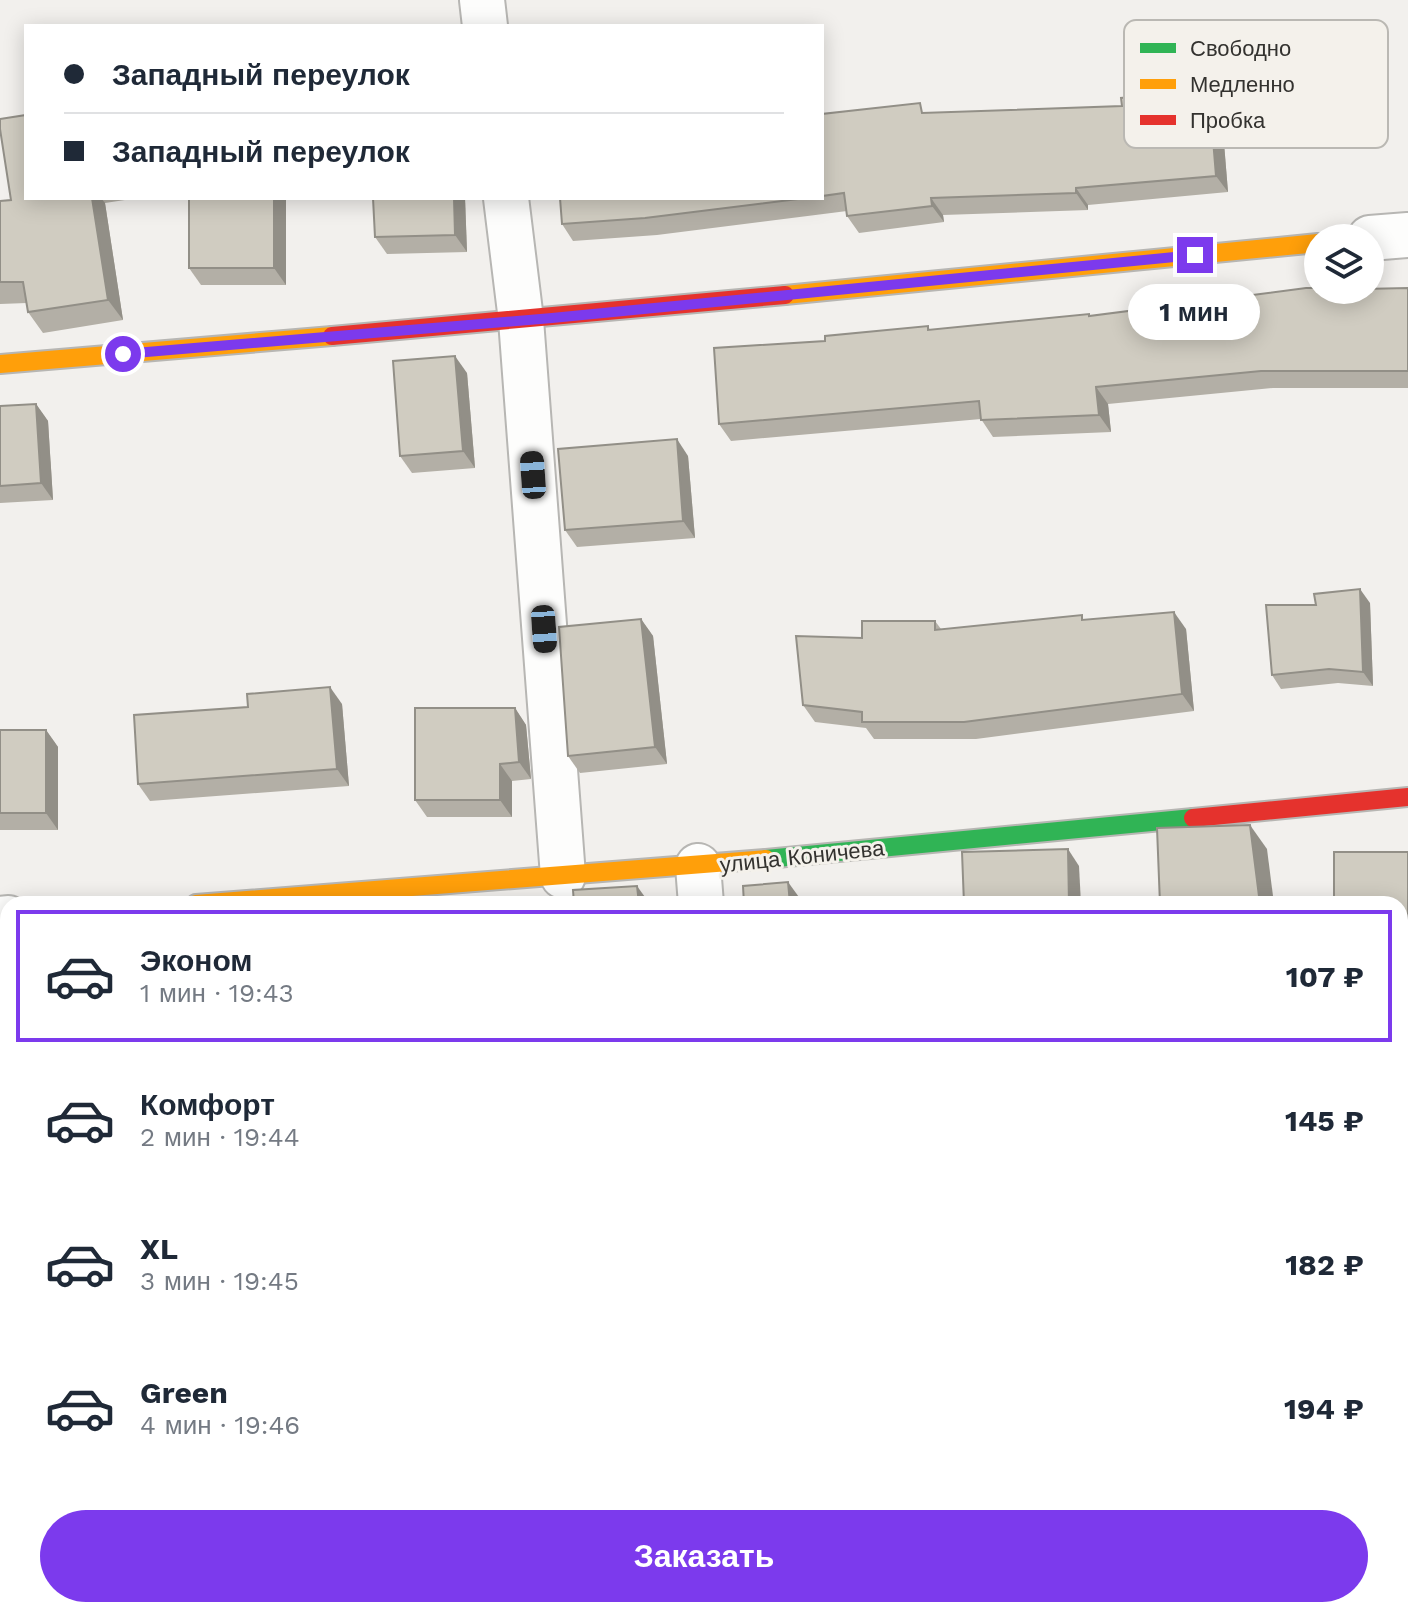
<!DOCTYPE html>
<html lang="ru">
<head>
<meta charset="utf-8">
<style>
  :root { --surface:#fff; --page:#f6f6f7; --text:#1f2937; --muted:#747a83; --line:#e0e1e3; --accent:#7c3aed }
  body { margin:0; font-family:"Work Sans",sans-serif; background:var(--page); color:var(--text); height:100vh; display:flex; flex-direction:column; font-size:30px; white-space:nowrap }
  * { box-sizing:border-box; margin:0 }
  p { font-size:26px; color:var(--muted) }
  .icon { flex:none; width:44px; height:44px; fill:none; stroke:currentColor; stroke-width:2; stroke-linecap:round; stroke-linejoin:round }
  .map { position:relative; flex:1; overflow:hidden }
  .panel { position:absolute; left:0px; top:896px; width:1408px; height:722px; display:flex; flex-direction:column; background:var(--surface); border-radius:24px 24px 0 0; box-shadow:0 4px 20px #0003 }
  .panel>* { flex:none }
  .guide { position:absolute; left:24px; top:24px; width:800px; height:176px; border-radius:0px; box-shadow:0 4px 20px #0003; display:grid; align-content:center; height:176px; padding:0 40px; background:var(--surface) }
  .tools { position:absolute; left:1304px; top:224px; display:grid; gap:16px }
  .tools a { display:grid; place-items:center; width:80px; height:80px; border-radius:50%; background:var(--surface); box-shadow:0 4px 20px #0003; font-size:40px }
  .end { position:absolute; width:36px; height:36px; margin:-18px; border:10px solid #7c3aed; background:#fff; box-shadow:0 0 0 4px #fff }
  .from { border-radius:50% }
  .bubble { position:absolute; height:56px; border-radius:28px; background:var(--surface); box-shadow:0 4px 20px #0003; font-size:26px; font-weight:700; line-height:56px; text-align:center }
  .car { position:absolute; width:24px; height:48px; margin:-24px -12px; border-radius:10px; box-shadow:0 0 6px 2px #0007; background:linear-gradient(#222 24%,#8ab4d8 0 40%,#222 0 76%,#8ab4d8 0 86%,#222 0) }
  .guide b { display:flex; align-items:center; gap:28px; height:76px; font-size:30px }
  .guide b+b { border-top:2px solid var(--line) }
  .guide i { width:20px; height:20px; background:var(--text) }
  ul { padding:14px 0 0; list-style:none }
  li { display:flex; align-items:center; gap:24px; height:132px; margin:0 16px 12px; padding:0 24px; border:4px solid transparent; border-radius:0px }
  li div { flex:1 }
  li b { display:block; font-size:30px }
  li em { font-style:normal; font-weight:700 }
  li.selected { border-color:var(--accent) }
  li>.icon { width:72px; height:72px; stroke-width:1.5 }
  .cta { display:flex; gap:16px; margin-top:auto; padding:16px 40px }
  .cta a { flex:1; height:92px; border-radius:48px; background:var(--accent); color:#fff; font-size:32px; font-weight:700; line-height:92px; text-align:center }
  .map>svg:first-child { display:block }
</style>
</head>
<body>
<div class="map">
<svg width="1408" height="1617" viewBox="0 0 1408 1617">
  <rect width="100%" height="100%" fill="#f2f0ed"/>
  <g fill="none" stroke-linecap="round" stroke-linejoin="round">
    <defs>
      <g id="street">
        <path d="M482 0 485 26"/>
        <path d="M506 198 521 320 563 876"/>
        <path d="M1370 238 1408 235"/>
        <path d="M698 866 701 904"/>
        <path d="M0 919 8 918"/>
        <path d="M1400 1305 1408 1304"/>
        <path d="M757 1610V1617"/>
      </g>
      <path id="fast" d="M766 859 1193 818"/>
      <g id="slow">
        <path d="M785 295 1318 243"/>
        <path d="M0 364 332 336"/>
        <path d="M196 904 766 859"/>
      </g>
      <g id="jam">
        <path d="M332 336 785 295"/>
        <path d="M1193 818 1408 797"/>
      </g>
    </defs>
    <use href="#street" stroke="#b7b6b3" stroke-width="48"/>
    <use href="#fast" stroke="#b7b6b3" stroke-width="22"/>
    <use href="#slow" stroke="#b7b6b3" stroke-width="22"/>
    <use href="#jam" stroke="#b7b6b3" stroke-width="22"/>
    <use href="#street" stroke="#fdfdfc" stroke-width="44"/>
    <use href="#fast" stroke="#30b455" stroke-width="18"/>
    <use href="#slow" stroke="#ff9f0a" stroke-width="18"/>
    <use href="#jam" stroke="#e5322d" stroke-width="18"/>
  </g>
  <g fill="#b3afa6">
    <path d="M1209 90 1221 107 1228 192 1088 205V210L943 215 944 222 859 233 847 216V211L657 235 573 241 562 224 560 198H822V114L927 113 1122 106Z"/>
    <path d="M26 198H138L105 203 123 320 43 333 28 312 27 303 0 304V201Z"/>
    <path d="M286 198V285H201L189 268Z"/>
    <path d="M465 198 467 252 387 254 375 237Z"/>
    <path d="M1408 288V388H1273L1108 404 1111 432 993 437 981 419 731 441 719 424 825 341 928 326 930 330Z"/>
    <path d="M467 373 475 468 412 473 400 456Z"/>
    <path d="M36 404 48 421 53 500 0 503V406Z"/>
    <path d="M688 456 695 538 577 547 565 530Z"/>
    <path d="M1370 603 1373 686 1338 683 1281 689 1272 675 1316 605Z"/>
    <path d="M641 619 653 636 667 764 580 773 568 756Z"/>
    <path d="M1085 620 1186 629 1194 711 976 739H874L866 728 815 722 803 705 862 638 935 621 941 629Z"/>
    <path d="M342 704 349 786 150 801 138 784 248 707Z"/>
    <path d="M515 708 526 725 531 779 512 781V817H427L415 800Z"/>
    <path d="M0 730H46L58 747V830H0Z"/>
    <path d="M1408 852V947H1400V904Z"/>
    <path d="M0 1059H8V1208L0 1209Z"/>
    <rect x="1400" y="1148" width="8" height="95"/>
    <rect x="1400" y="1351" width="8" height="102"/>
  </g>
  <g fill="#928f87">
    <path d="M1209 90 1221 107 1228 192 1216 176Z"/>
    <path d="M1076 188 1088 205V210L1076 193Z"/>
    <path d="M92 198H101L105 203 123 320 108 300Z"/>
    <path d="M274 198H286V285L274 268Z"/>
    <path d="M454 198H465L467 252 455 235Z"/>
    <path d="M931 198 943 215 944 222 932 206Z"/>
    <path d="M455 356 467 373 475 468 463 451Z"/>
    <path d="M1096 387 1108 404 1111 432 1099 415Z"/>
    <path d="M36 404 48 421 53 500 41 483Z"/>
    <path d="M677 439 688 456 695 538 683 521Z"/>
    <path d="M1360 589 1370 603 1373 686 1363 672Z"/>
    <path d="M1174 612 1186 629 1194 711 1182 694Z"/>
    <path d="M641 619 653 636 667 764 655 747Z"/>
    <path d="M330 687 342 704 349 786 337 769Z"/>
    <path d="M515 708 526 725 531 779 519 762Z"/>
    <path d="M46 730 58 747V830L46 813Z"/>
    <path d="M500 764 512 781V817L500 800Z"/>
    <path d="M1250 825 1267 849 1274 904H1260Z"/>
    <path d="M1068 849 1079 866 1081 904H1069Z"/>
    <path d="M788 882 804 904H790Z"/>
    <path d="M637 886 650 904H639Z"/>
    <path d="M429 1610H444V1617H430Z"/>
    <path d="M688 1610H703L704 1617H688Z"/>
    <rect x="856" y="1610" width="14" height="7"/>
  </g>
  <g fill="#d0ccc1" stroke="#928f87" stroke-width="2">
    <path d="M1209 90 1216 176 1076 188V193L931 198 932 206 847 216 844 193 822 196V114L920 103 922 113 1122 106 1121 98Z"/>
    <path d="M26 115V198H92L108 300 28 312 23 282H0V201L11 200 0 129V119Z"/>
    <rect x="189" y="198" width="85" height="70"/>
    <path d="M373 198H454L455 235 375 237Z"/>
    <path d="M560 198H806L645 218 562 224Z"/>
    <path d="M1306 288H1318V290L1408 288V371H1261L1096 387 1099 415 981 420 979 401 719 424 714 348 825 341V336L928 326V330L1089 314V316Z"/>
    <path d="M455 356 463 451 400 456 393 361Z"/>
    <path d="M36 404 41 483 0 486V406Z"/>
    <path d="M677 439 683 521 565 530 558 449Z"/>
    <path d="M1360 589 1363 672 1329 669 1272 675 1266 605H1316L1314 594Z"/>
    <path d="M1174 612 1182 694 964 722H862V712L803 705 796 636 862 638V621H935V630L1082 615V620Z"/>
    <path d="M641 619 655 747 568 756 559 627Z"/>
    <path d="M330 687 337 769 138 784 134 715 248 707 247 694Z"/>
    <path d="M415 708H515L519 762 500 764V800H415Z"/>
    <rect x="0" y="730" width="46" height="83"/>
    <path d="M1250 825 1260 904H1160L1157 828Z"/>
    <path d="M1068 849 1069 904H964L962 852Z"/>
    <path d="M1334 852H1408V930H1400V904H1334Z"/>
    <path d="M788 882 790 904H744L743 886Z"/>
    <path d="M637 886 639 904H574L573 890Z"/>
    <path d="M0 1059H8V1167L0 1168Z"/>
    <rect x="1400" y="1148" width="8" height="78"/>
    <rect x="1400" y="1351" width="8" height="85"/>
    <path d="M284 1610H429L430 1617H285Z"/>
    <rect x="637" y="1610" width="51" height="7"/>
    <rect x="795" y="1610" width="61" height="7"/>
  </g>
  <g fill="none" stroke-linecap="round" stroke-linejoin="round">
    <path stroke="#7c3aed" stroke-width="10" d="M123 354 552 318 1195 255"/>
  </g>
  <g text-anchor="middle" stroke-width="6" stroke-linejoin="round" paint-order="stroke">
    <g font-size="22" fill="#33322f" stroke="#f4f1eb">
      <text transform="translate(802 856) rotate(-6)" y="8">улица Коничева</text>
    </g>
  </g>
  <rect x="1124" y="20" width="264" height="128" rx="12" fill="#f4f1eb" stroke="#bab8b3" stroke-width="2"/>
  <rect x="1140" y="43" width="36" height="10" fill="#30b455"/>
  <rect x="1140" y="79" width="36" height="10" fill="#ff9f0a"/>
  <rect x="1140" y="115" width="36" height="10" fill="#e5322d"/>
  <g font-size="22" fill="#33322f">
    <text x="1190" y="56">Свободно</text>
    <text x="1190" y="92">Медленно</text>
    <text x="1190" y="128">Пробка</text>
  </g>
</svg>
<div class="tools">
<a><svg class="icon" aria-label="layers" viewBox="0 0 24 24"><path d="M12 4l9 5-9 5-9-5zM3 14l9 5 9-5"/></svg></a>
</div>
<i class="end from" style="left:123px;top:354px"></i>
<i class="end" style="left:1195px;top:255px"></i>
<div class="bubble" style="left:1128px;top:284px;width:132px">1 мин</div>
<i class="car" style="left:533px;top:475px;rotate:356deg"></i>
<i class="car" style="left:544px;top:629px;rotate:176deg"></i>
<div class="guide">
<b><i class="from"></i>Западный переулок</b>
<b><i></i>Западный переулок</b>
</div>
<section class="panel">
<ul>
<li class="selected"><svg class="icon" aria-label="car" viewBox="0 0 24 24"><path d="M5 17H2v-5l4-1 3-4h7l3 4 3 1v5h-3M9 17h6M6 11h13"/><circle cx="7" cy="17" r="2"/><circle cx="17" cy="17" r="2"/></svg><div><b>Эконом</b><p>1 мин · 19:43</p></div><em>107 ₽</em></li>
<li><svg class="icon" aria-label="car" viewBox="0 0 24 24"><path d="M5 17H2v-5l4-1 3-4h7l3 4 3 1v5h-3M9 17h6M6 11h13"/><circle cx="7" cy="17" r="2"/><circle cx="17" cy="17" r="2"/></svg><div><b>Комфорт</b><p>2 мин · 19:44</p></div><em>145 ₽</em></li>
<li><svg class="icon" aria-label="car" viewBox="0 0 24 24"><path d="M5 17H2v-5l4-1 3-4h7l3 4 3 1v5h-3M9 17h6M6 11h13"/><circle cx="7" cy="17" r="2"/><circle cx="17" cy="17" r="2"/></svg><div><b>XL</b><p>3 мин · 19:45</p></div><em>182 ₽</em></li>
<li><svg class="icon" aria-label="car" viewBox="0 0 24 24"><path d="M5 17H2v-5l4-1 3-4h7l3 4 3 1v5h-3M9 17h6M6 11h13"/><circle cx="7" cy="17" r="2"/><circle cx="17" cy="17" r="2"/></svg><div><b>Green</b><p>4 мин · 19:46</p></div><em>194 ₽</em></li>
</ul>
<div class="cta"><a>Заказать</a></div>
</section>
</div>
</body>
</html>
